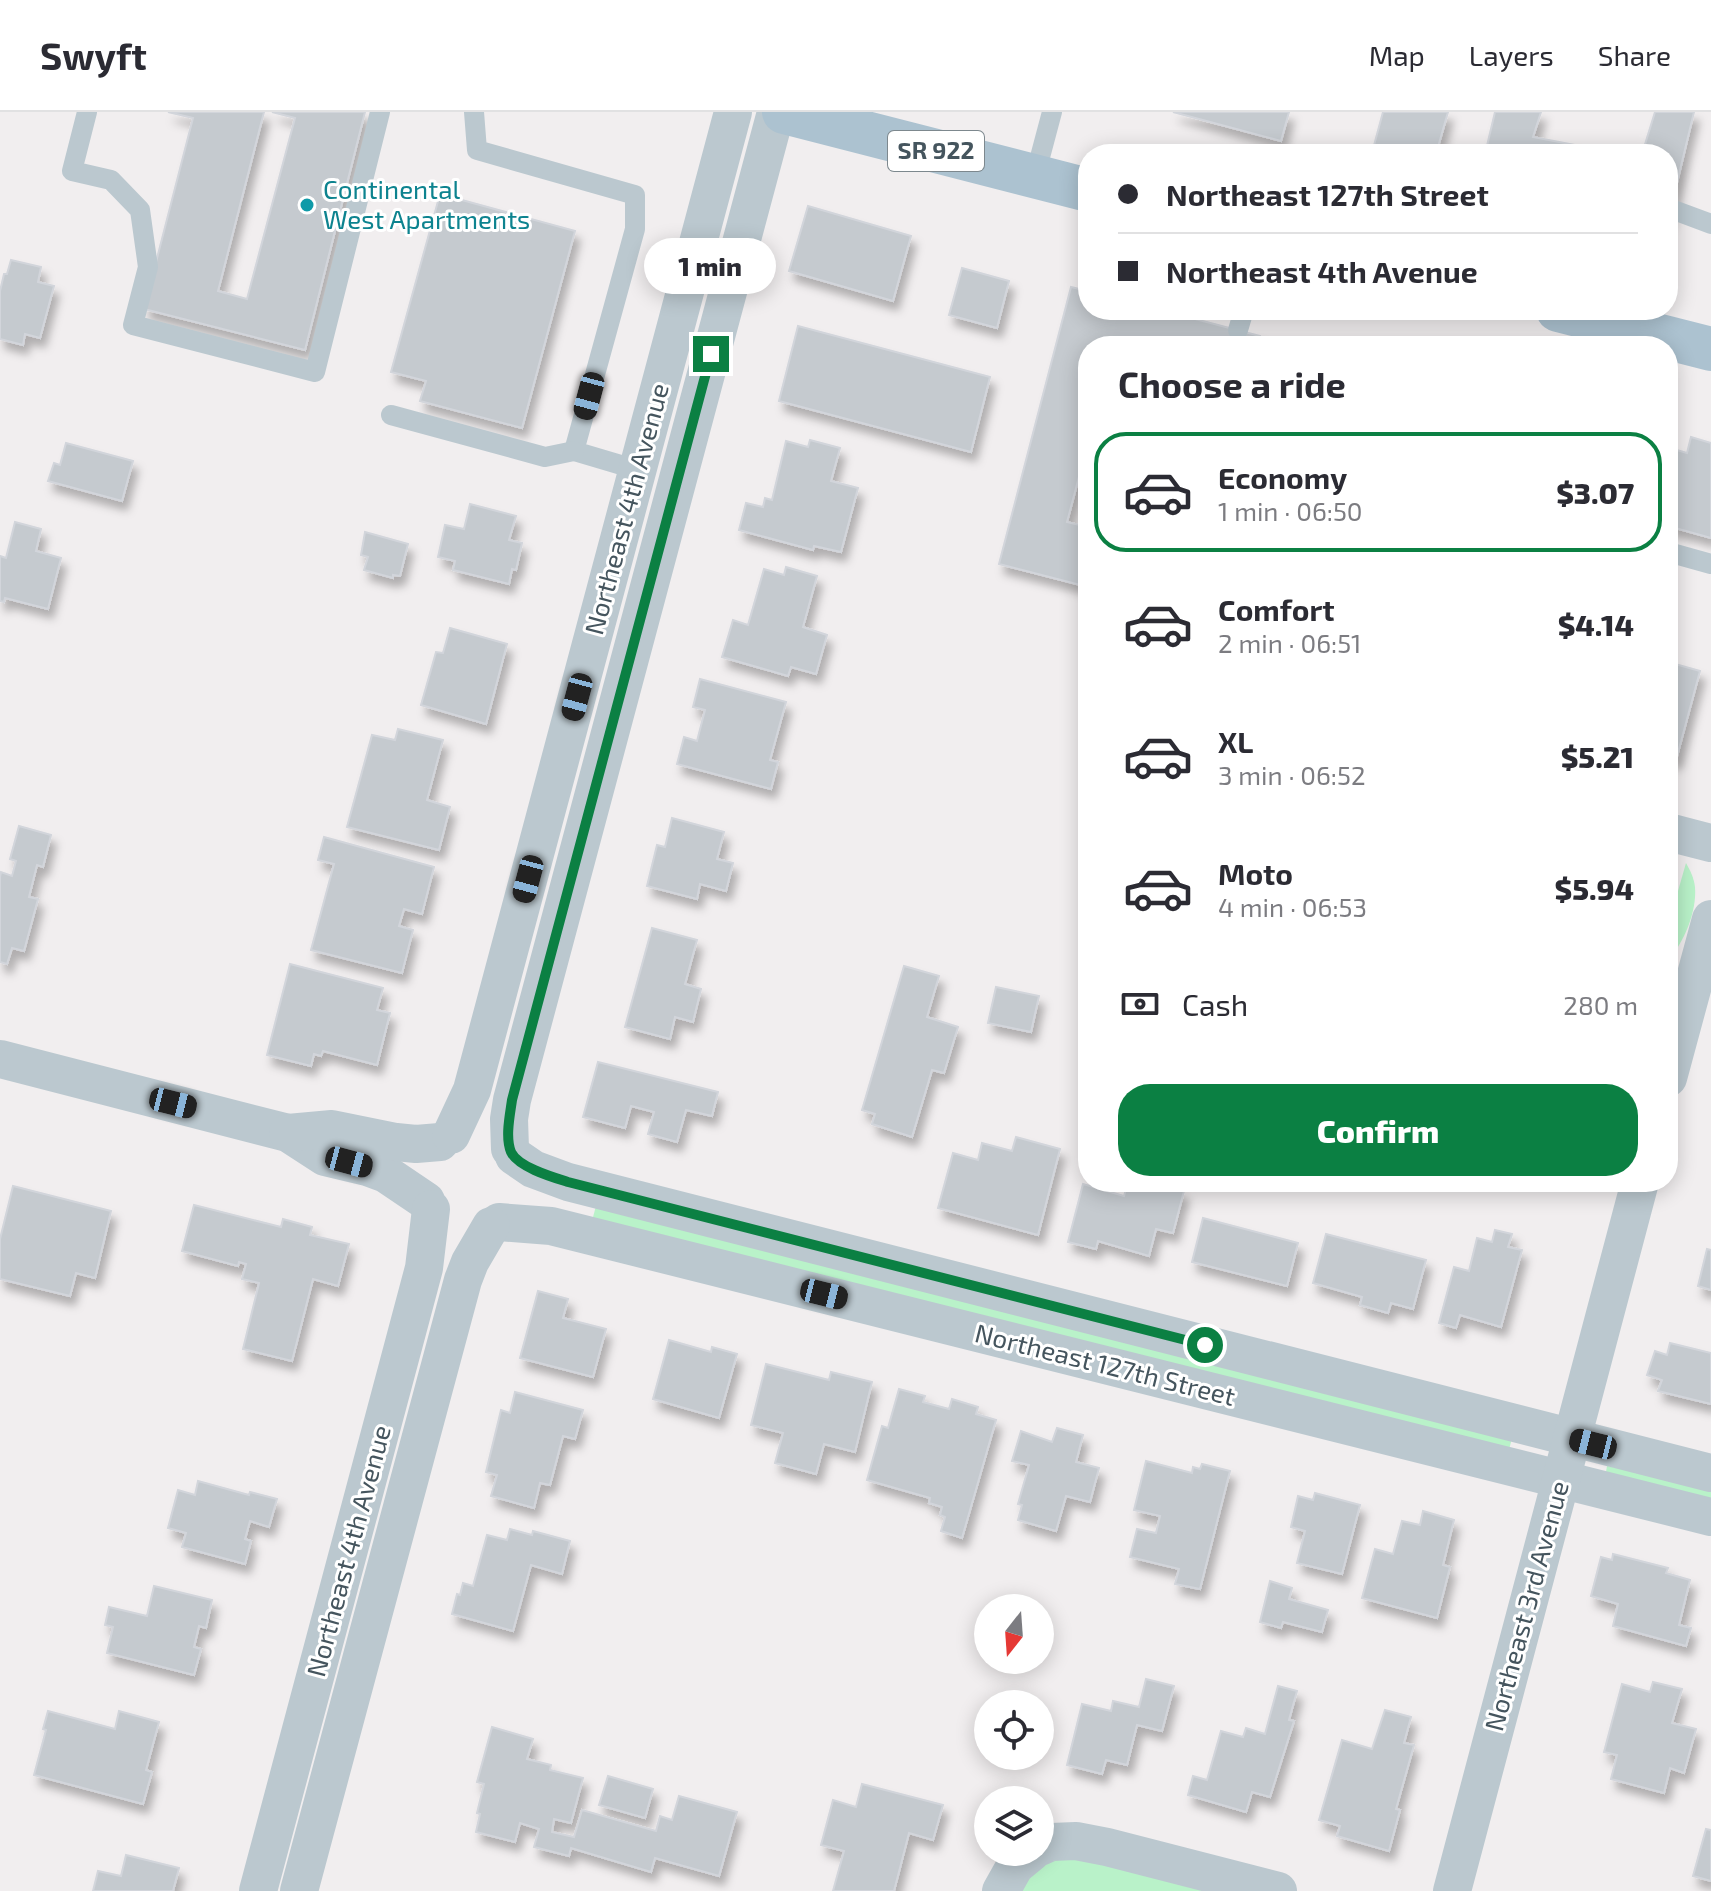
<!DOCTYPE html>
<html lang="en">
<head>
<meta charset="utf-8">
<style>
  :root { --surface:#fff; --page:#f7f7f7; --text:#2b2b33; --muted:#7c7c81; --line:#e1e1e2; --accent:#0b8043 }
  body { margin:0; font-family:"Exo 2",sans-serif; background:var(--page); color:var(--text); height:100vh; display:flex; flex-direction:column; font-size:30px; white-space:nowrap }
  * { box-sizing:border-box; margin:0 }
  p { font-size:26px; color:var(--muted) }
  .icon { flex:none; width:44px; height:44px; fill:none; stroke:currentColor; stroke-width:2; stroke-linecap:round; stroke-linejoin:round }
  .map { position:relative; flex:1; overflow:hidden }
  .panel { position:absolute; left:1078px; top:224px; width:600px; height:856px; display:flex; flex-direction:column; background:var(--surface); border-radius:32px; box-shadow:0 4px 20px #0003 }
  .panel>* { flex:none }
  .hud { position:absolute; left:1078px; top:32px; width:600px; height:176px; border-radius:32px; box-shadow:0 4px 20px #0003; display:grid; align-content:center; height:176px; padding:0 40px; background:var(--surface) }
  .needle { width:52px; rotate:197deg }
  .fabs { position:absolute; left:974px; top:1482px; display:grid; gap:16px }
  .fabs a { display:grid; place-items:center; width:80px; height:80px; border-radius:50%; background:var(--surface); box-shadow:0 4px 20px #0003; font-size:40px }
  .end { position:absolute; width:36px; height:36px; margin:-18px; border:10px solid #0b8043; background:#fff; box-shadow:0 0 0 4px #fff }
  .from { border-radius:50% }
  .bubble { position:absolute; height:56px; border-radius:28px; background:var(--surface); box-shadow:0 4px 20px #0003; font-size:26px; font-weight:800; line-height:56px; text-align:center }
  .car { position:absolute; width:24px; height:48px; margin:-24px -12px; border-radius:10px; box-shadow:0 0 6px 2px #0007; background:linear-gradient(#222 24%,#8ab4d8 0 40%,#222 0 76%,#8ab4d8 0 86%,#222 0) }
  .hud b { display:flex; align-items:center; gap:28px; height:76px; font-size:30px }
  .hud b+b { border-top:2px solid var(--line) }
  .hud i { width:20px; height:20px; background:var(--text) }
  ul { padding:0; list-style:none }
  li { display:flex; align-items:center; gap:24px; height:120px; margin:0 16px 12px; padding:0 24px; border:4px solid transparent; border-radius:32px }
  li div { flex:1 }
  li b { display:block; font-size:30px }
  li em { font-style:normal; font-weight:800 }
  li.active { border-color:var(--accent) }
  li>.icon { width:72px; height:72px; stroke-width:1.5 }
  h2 { padding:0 40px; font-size:36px; line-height:96px }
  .pay { display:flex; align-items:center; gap:20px; height:88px; padding:0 40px; font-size:30px }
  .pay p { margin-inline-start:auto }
  .cta { display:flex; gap:16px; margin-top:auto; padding:16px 40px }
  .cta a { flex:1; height:92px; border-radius:32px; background:var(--accent); color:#fff; font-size:32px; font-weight:800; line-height:92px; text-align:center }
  header { display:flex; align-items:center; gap:48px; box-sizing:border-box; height:112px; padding:0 40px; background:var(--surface); border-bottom:2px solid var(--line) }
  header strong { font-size:38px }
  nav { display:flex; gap:44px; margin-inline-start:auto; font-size:28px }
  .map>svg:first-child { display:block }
</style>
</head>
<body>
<header>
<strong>Swyft</strong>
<nav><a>Map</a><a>Layers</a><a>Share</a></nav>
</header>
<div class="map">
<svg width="1711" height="1779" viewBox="0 0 1711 1779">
  <defs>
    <filter id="shadow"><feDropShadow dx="5" dy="9" stdDeviation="4" flood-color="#0004"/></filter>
  </defs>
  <rect width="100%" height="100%" fill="#f1eeef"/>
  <g fill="#b9f2c9">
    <path d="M1686 751C1690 758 1694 766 1695 775 1697 799 1684 831 1668 848V814Z"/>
    <path d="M597 1090 1510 1324 1511 1330 1509 1338 592 1109Z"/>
    <path d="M1607 1354 1711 1372V1393L1606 1360Z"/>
    <path d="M1066 1743 1233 1779H1017L1036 1757Z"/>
  </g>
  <g fill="#c5cacf" stroke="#d2d5db" stroke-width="2" filter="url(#shadow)">
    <path d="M168 0H264L218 179 247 187 295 6 272 0H365L305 238 144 197 193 6Z"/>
    <path d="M1173 0H1289L1281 29Z"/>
    <path d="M1383 0H1448L1436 42H1391L1373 37Z"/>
    <path d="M1495 0H1541L1533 25 1622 42H1485Z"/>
    <path d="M1655 0H1694L1668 108V42H1642Z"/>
    <path d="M440 82 575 119 522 316 420 289 426 269 391 260Z"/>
    <path d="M808 94 911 124 893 189 789 159Z"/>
    <path d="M11 148 41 155 38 170 54 174 40 226 25 222 23 233 0 227V179L4 162H7Z"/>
    <path d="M962 156 1009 169 997 216 949 203Z"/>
    <path d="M1071 175 1088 179V198H1161L1260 224 1258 234H1088V331L1067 410 1088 415V475L999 452Z"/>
    <path d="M798 214 990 265 971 340 779 289Z"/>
    <path d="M1691 325 1711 331V426L1668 414V407L1675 383 1668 381V342L1670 336 1687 341Z"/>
    <path d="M810 328 840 336 831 369 858 376 841 440 814 434 813 438 739 418 746 391 763 395 765 386 772 388 786 329 808 335Z"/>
    <path d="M66 331 133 349 122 389 48 369 54 351 60 353Z"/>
    <path d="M470 392 516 404 509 428 522 431 516 458 512 457 509 472 453 458 455 449 438 445 445 413 464 417Z"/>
    <path d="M15 410 41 417 36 439 61 446 48 497 5 486 4 490 0 489V444L6 446Z"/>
    <path d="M365 420 408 432 400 464 393 463V466L364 458 368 445 361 443Z"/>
    <path d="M786 455 817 464 803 515 827 523 816 562 791 555 788 564 722 545 733 508 748 513 764 457 784 463Z"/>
    <path d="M450 516 507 532 486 612 421 593 436 540 443 541Z"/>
    <path d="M1668 550 1700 559 1676 648 1668 646Z"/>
    <path d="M700 567 786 590 770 648 778 650 771 677 677 652 684 625 697 629 705 598 693 595Z"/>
    <path d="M398 617 443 628 427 688 450 695 439 738 347 715 372 623 395 628Z"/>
    <path d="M672 706 724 720 717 747 733 751 726 779 700 772 697 787 647 774 657 733 665 735Z"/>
    <path d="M19 714 51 723 43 755 37 753 29 785 38 787 24 839 12 836 7 852 0 850V765L1 760 12 764 16 749 10 747Z"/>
    <path d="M324 725 434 755 422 802 404 797 399 814 413 818 402 861 311 838 334 752 318 748Z"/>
    <path d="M652 816 697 828 685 872 701 877 693 910 675 905 670 927 625 915Z"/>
    <path d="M290 852 383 876 377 898 390 901 377 953 323 939 321 944 314 942 311 954 267 943Z"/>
    <path d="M904 854 939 864 927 905 958 915 944 961 932 958 912 1025 872 1012 875 1002 862 998Z"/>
    <path d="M996 875 1039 884 1031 920 988 911Z"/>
    <path d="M598 950 718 980 712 1004 686 998 677 1030 648 1022 654 1000 631 994 625 1016 583 1005Z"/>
    <path d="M1016 1025 1060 1037 1038 1123 938 1096 953 1041 978 1048 982 1031 1012 1039Z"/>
    <path d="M1128 1070H1149L1184 1079 1173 1121 1156 1117 1149 1144 1098 1129 1096 1137 1068 1130 1083 1072 1124 1084Z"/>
    <path d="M13 1074 111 1099 95 1166 76 1161 70 1184 0 1167V1127Z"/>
    <path d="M194 1093 281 1115 283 1107 312 1115 310 1123 349 1132 338 1174 313 1167 292 1249 243 1237 259 1171 242 1167 246 1152 239 1150 238 1154 182 1139Z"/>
    <path d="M1203 1106 1298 1131 1287 1174 1192 1150Z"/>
    <path d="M1495 1118 1512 1122 1508 1135 1522 1138 1501 1215 1460 1203 1456 1216 1439 1211 1454 1155 1469 1159 1477 1126 1492 1130Z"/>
    <path d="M1326 1122 1426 1148 1413 1197 1391 1191 1388 1201 1360 1193 1362 1185 1313 1171Z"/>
    <path d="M1707 1137 1711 1138V1178L1698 1174Z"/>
    <path d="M538 1179 568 1187 563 1206 606 1217 593 1265 520 1246Z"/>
    <path d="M669 1228 711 1240 712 1235 737 1242 719 1306 653 1287Z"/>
    <path d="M1670 1231 1711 1241V1292L1658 1279 1662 1268 1647 1263 1655 1239 1667 1243Z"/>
    <path d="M766 1252 829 1268 831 1260 872 1270 855 1340 824 1332 816 1362 775 1351 783 1321 751 1313Z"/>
    <path d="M899 1277 925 1284 923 1290 949 1297 952 1287 978 1295 976 1302 996 1308 962 1426 941 1419 945 1405 940 1403 942 1395 929 1391 930 1386 867 1368 882 1314 888 1316Z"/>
    <path d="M515 1280 583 1298 575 1327 563 1324 550 1373 540 1371 534 1396 491 1384 497 1363 486 1360 501 1298 510 1301Z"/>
    <path d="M1057 1316 1083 1323 1076 1350 1099 1356 1090 1390 1066 1384 1056 1419 1018 1408 1022 1393 1018 1392 1029 1353 1012 1349 1021 1319 1052 1330Z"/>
    <path d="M1146 1349 1192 1361 1193 1355 1200 1357 1202 1352 1230 1359 1200 1477 1175 1472 1179 1457 1130 1445 1137 1417 1156 1421 1160 1404 1134 1398Z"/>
    <path d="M198 1369 249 1383 250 1380 277 1387 269 1415 250 1409 245 1427 251 1429 245 1452 182 1435 186 1421 168 1416 178 1378 195 1383Z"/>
    <path d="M1315 1381 1360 1393 1342 1462 1297 1451 1305 1419 1291 1415 1298 1384 1313 1388Z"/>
    <path d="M1423 1399 1454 1408 1443 1453 1450 1455 1437 1506 1362 1486 1375 1437 1393 1442 1402 1409 1420 1413Z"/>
    <path d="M510 1417 532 1423 533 1419 570 1429 562 1462 531 1453 513 1519 452 1502 457 1482 460 1483 463 1471 473 1474 487 1423 507 1428Z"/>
    <path d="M1613 1442 1668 1456 1666 1461 1690 1468 1679 1513 1691 1516 1686 1534 1613 1514 1618 1492 1591 1484 1601 1445 1612 1448Z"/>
    <path d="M1270 1469 1292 1476 1289 1487 1328 1498 1322 1520 1283 1510 1281 1516 1260 1510Z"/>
    <path d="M154 1474 212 1488 206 1516 199 1514 194 1535 201 1537 194 1563 107 1541 113 1515 105 1513 109 1495 147 1504Z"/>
    <path d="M1146 1567 1174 1574 1162 1619 1137 1613 1127 1653 1106 1648 1102 1662 1067 1653 1082 1592 1111 1599 1113 1589 1139 1595Z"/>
    <path d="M1653 1570 1682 1577 1672 1611 1696 1617 1684 1661 1670 1656 1664 1681 1611 1667 1617 1643 1604 1640 1622 1572 1650 1580Z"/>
    <path d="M1278 1574 1297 1579 1289 1608 1294 1609 1270 1685 1252 1680 1246 1700 1188 1683 1193 1664 1207 1668 1221 1619 1243 1625 1246 1616 1265 1622Z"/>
    <path d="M1385 1598 1411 1605 1404 1631 1414 1633 1396 1697 1400 1698 1389 1739 1337 1724 1340 1714 1319 1708 1342 1628 1372 1637Z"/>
    <path d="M48 1599 115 1617 119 1599 159 1610 146 1658 152 1660 143 1692 34 1663 46 1618 43 1617Z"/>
    <path d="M492 1615 533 1627 527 1647 551 1653 550 1658 583 1666 571 1711 554 1707 552 1720 574 1725 582 1698 656 1719 660 1704 672 1708 679 1684 737 1700 719 1764 655 1746 651 1760 571 1736 569 1744 534 1735 539 1717 520 1711 515 1730 476 1720 480 1702 477 1701 484 1672 477 1670Z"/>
    <path d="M608 1664 653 1677 645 1706 599 1693Z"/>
    <path d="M862 1672 943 1693 933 1728 909 1721 894 1779H833L844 1739 821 1733 833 1688 856 1695Z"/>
    <path d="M1706 1717 1711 1718V1769L1693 1764Z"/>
    <path d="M126 1743 179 1756 173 1779H93L98 1759 121 1764Z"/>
  </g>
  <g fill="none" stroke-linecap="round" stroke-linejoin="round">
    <g stroke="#bbc8cf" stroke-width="20">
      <path d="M87 0 72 59 111 68 140 98 148 155 133 213 315 260 380 0"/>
      <path d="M474 0 477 38 635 83V117L574 339 638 358"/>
      <path d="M1035 64 1052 0"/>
      <path d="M1671 97 1711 112"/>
      <path d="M1238 218 1244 198"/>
      <path d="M391 303 545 345 574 339"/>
      <path d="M1668 440 1711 452"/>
    </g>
    <g stroke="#bbc8cf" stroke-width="38">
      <path d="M1668 720 1711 731"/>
      <path d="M0 947 288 1021 325 1045 367 1055 386 1062 426 1089"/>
      <path d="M1668 966 1711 807"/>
      <path d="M288 1021 332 1017 396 1030 416 1032 440 1030"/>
      <path d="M451 1023 472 978 733 0"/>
      <path d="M510 1037 509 1007 512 988 776 0"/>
      <path d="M514 1044 533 1057 568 1070 1711 1361"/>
      <path d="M499 1110 551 1114 1711 1405"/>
      <path d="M1040 1735 1051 1730 1076 1729 1107 1735 1278 1779"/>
      <path d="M258 1779 424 1156 431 1097"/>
      <path d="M299 1779 463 1168 470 1150 491 1114"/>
      <path d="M1001 1779 1015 1754 1032 1740"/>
      <path d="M1452 1779 1640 1070"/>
    </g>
    <g stroke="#acc2d0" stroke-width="44">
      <path d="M784 0 1088 78"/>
      <path d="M1558 198 1711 237"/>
    </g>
  </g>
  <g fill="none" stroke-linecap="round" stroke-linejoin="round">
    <path stroke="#0b8043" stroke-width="10" d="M711 242 512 988C510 1003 505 1025 511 1040 518 1055 552 1065 568 1070L1205 1233"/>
  </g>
  <circle fill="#0f9aa8" stroke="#fff" stroke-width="3" cx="307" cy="93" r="8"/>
  <g text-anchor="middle" stroke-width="6" stroke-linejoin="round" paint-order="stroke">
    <rect fill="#fff" stroke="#7d888e" stroke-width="2" x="888" y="19" width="96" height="40" rx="6"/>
    <g font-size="24" font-weight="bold" fill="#45555e">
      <text x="936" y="47">SR 922</text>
    </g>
    <g font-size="26" fill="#0d838f" stroke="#fff" text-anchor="start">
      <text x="323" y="87">Continental<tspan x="323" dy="30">West Apartments</tspan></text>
    </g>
    <g font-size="26" fill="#45555e" stroke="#fff">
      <text transform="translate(627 397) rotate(-75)" y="9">Northeast 4th Avenue</text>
      <text transform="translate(1105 1253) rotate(14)" y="9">Northeast 127th Street</text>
      <text transform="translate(349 1439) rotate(-75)" y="9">Northeast 4th Avenue</text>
      <text transform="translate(1527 1494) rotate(-75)" y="9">Northeast 3rd Avenue</text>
    </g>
  </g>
</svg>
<div class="fabs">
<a><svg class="needle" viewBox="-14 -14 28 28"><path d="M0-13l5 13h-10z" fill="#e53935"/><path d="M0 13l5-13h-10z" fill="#7c7c81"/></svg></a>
<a><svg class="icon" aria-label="locate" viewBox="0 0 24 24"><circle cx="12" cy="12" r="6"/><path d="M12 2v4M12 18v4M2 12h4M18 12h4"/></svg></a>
<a><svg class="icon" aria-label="layers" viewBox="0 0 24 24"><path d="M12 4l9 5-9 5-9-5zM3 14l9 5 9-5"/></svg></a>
</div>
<i class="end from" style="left:1205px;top:1233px"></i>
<i class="end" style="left:711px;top:242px"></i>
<div class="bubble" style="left:644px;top:126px;width:132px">1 min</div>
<i class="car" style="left:589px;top:284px;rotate:195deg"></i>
<i class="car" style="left:577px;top:585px;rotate:195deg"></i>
<i class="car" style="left:528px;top:767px;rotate:195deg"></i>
<i class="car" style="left:173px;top:991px;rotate:104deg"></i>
<i class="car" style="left:349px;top:1050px;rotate:105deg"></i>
<i class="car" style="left:824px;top:1182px;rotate:104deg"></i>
<i class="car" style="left:1593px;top:1332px;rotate:284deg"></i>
<div class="hud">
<b><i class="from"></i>Northeast 127th Street</b>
<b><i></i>Northeast 4th Avenue</b>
</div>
<section class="panel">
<h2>Choose a ride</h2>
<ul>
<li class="active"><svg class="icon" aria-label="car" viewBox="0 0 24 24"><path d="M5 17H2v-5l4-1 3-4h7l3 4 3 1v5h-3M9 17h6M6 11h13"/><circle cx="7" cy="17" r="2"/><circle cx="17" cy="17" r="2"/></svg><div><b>Economy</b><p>1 min · 06:50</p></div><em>$3.07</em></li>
<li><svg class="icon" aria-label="car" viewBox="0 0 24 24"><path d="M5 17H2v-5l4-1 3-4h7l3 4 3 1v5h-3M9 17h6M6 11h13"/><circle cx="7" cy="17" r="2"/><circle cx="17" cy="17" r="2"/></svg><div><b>Comfort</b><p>2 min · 06:51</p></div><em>$4.14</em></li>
<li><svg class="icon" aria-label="car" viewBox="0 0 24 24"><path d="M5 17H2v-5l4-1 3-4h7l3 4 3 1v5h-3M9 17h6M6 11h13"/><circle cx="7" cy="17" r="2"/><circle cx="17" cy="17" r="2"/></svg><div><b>XL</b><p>3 min · 06:52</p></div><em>$5.21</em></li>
<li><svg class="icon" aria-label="car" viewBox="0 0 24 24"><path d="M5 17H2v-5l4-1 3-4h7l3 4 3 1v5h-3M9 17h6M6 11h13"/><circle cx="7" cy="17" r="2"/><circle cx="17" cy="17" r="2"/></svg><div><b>Moto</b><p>4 min · 06:53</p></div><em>$5.94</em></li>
</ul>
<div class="pay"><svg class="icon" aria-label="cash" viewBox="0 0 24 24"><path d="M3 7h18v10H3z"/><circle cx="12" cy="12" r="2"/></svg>Cash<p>280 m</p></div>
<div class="cta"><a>Confirm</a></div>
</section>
</div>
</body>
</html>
